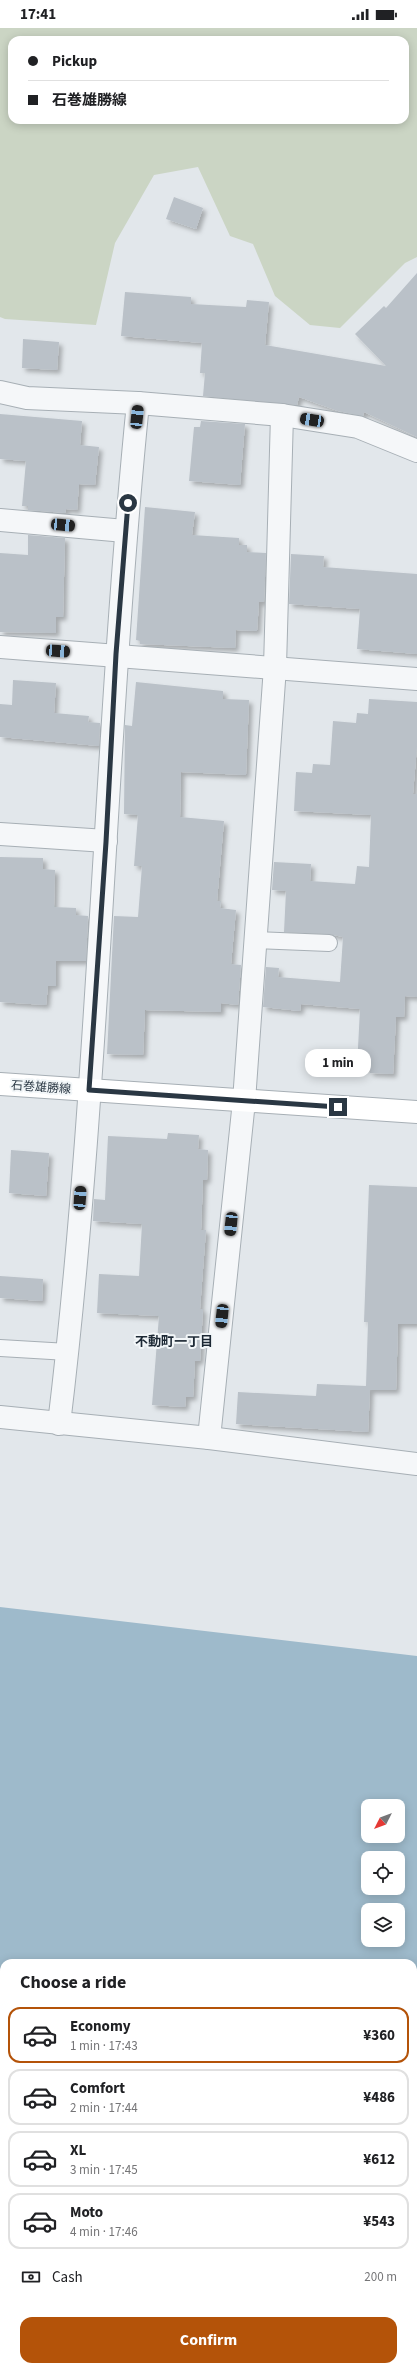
<!DOCTYPE html>
<html lang="en">
<head>
<meta charset="utf-8">
<style>
  :root { --surface:#fff; --page:#f2f2f2; --text:#202124; --muted:#757577; --line:#e0e0e0; --accent:#b45309 }
  body { margin:0; font-family:"Source Sans 3","Noto Sans JP",sans-serif; background:var(--page); color:var(--text); height:100vh; display:flex; flex-direction:column; font-size:15px; white-space:nowrap }
  * { box-sizing:border-box; margin:0 }
  p { font-size:13px; color:var(--muted) }
  .icon { flex:none; width:22px; height:22px; fill:none; stroke:currentColor; stroke-width:2; stroke-linecap:round; stroke-linejoin:round }
  .map { position:relative; flex:1; overflow:hidden }
  .sheet { position:absolute; left:0px; top:1931px; width:417px; height:412px; display:flex; flex-direction:column; background:var(--surface); border-radius:12px 12px 0 0; box-shadow:0 2px 10px #0003 }
  .sheet>* { flex:none }
  .hud { position:absolute; left:8px; top:8px; width:401px; height:88px; border-radius:12px; box-shadow:0 2px 10px #0003; display:grid; align-content:center; height:88px; padding:0 20px; background:var(--surface) }
  .needle { width:26px; rotate:228deg }
  .tools { position:absolute; left:361px; top:1771px; display:grid; gap:8px }
  .tools a { display:grid; place-items:center; width:44px; height:44px; border-radius:8px; background:var(--surface); box-shadow:0 2px 10px #0003; font-size:20px }
  .end { position:absolute; width:18px; height:18px; margin:-9px; border:5px solid #2a3743; background:#fff; box-shadow:0 0 0 2px #fff }
  .from { border-radius:50% }
  .bubble { position:absolute; height:28px; border-radius:12px; background:var(--surface); box-shadow:0 2px 10px #0003; font-size:13px; font-weight:700; line-height:28px; text-align:center }
  .car { position:absolute; width:12px; height:24px; margin:-12px -6px; border-radius:5px; box-shadow:0 0 3px 1px #0007; background:linear-gradient(#222 24%,#8ab4d8 0 40%,#222 0 76%,#8ab4d8 0 86%,#222 0) }
  .hud b { display:flex; align-items:center; gap:14px; height:38px; font-size:15px }
  .hud b+b { border-top:1px solid var(--line) }
  .hud i { width:10px; height:10px; background:var(--text) }
  ul { padding:0; list-style:none }
  li { display:flex; align-items:center; gap:12px; height:56px; margin:0 8px 6px; padding:0 12px; border:2px solid var(--line); border-radius:12px }
  li div { flex:1 }
  li b { display:block; font-size:15px }
  li em { font-style:normal; font-weight:700 }
  li.selected { border-color:var(--accent) }
  li>.icon { width:36px; height:36px; stroke-width:1.5 }
  h2 { padding:0 20px; font-size:18px; line-height:48px }
  .pay { display:flex; align-items:center; gap:10px; height:44px; padding:0 20px; font-size:15px }
  .pay p { margin-inline-start:auto }
  .primary-button { display:flex; gap:8px; margin-top:auto; padding:8px 20px }
  .primary-button a { flex:1; height:46px; border-radius:12px; background:var(--accent); color:#fff; font-size:16px; font-weight:700; line-height:46px; text-align:center }
  .status { display:flex; justify-content:space-between; align-items:center; height:28px; padding:0 20px; background:var(--surface); direction:ltr }
  .status svg { height:11px; fill:currentColor }
  .map>svg:first-child { display:block }
</style>
</head>
<body>
<div class="status"><b>17:41</b><svg viewBox="0 0 49 12"><path d="M0 12V9h3v3zM5 12V6h3v6zM10 12V3h3v9zM15 12V0h3v12zM26 1h20v11H26zM47 4h2v5h-2z"/></svg></div>
<div class="map">
<svg width="417" height="2343" viewBox="0 0 417 2343">
  <defs>
    <filter id="shadow"><feDropShadow dx="3.5" dy="3.5" stdDeviation="2" flood-color="#0004"/></filter>
  </defs>
  <rect width="100%" height="100%" fill="#e2e7eb"/>
  <path fill="#cbd5c4" fill-rule="evenodd" d="M0 0H417V229L405 235 340 300 310 297 275 268 253 216 230 208 198 139 154 147 115 215 96 297 5 291 0 289ZM12 12H405V92H12Z"/>
  <path fill="#9ebacb" fill-rule="evenodd" d="M0 1579 417 1628V2273L413 2274V1935H4V2339H40L0 2343ZM368 1778H398V1808H368ZM368 1830H398V1860H368ZM368 1882H398V1912H368Z"/>
  <g fill="#bac1c8" filter="url(#shadow)">
    <path d="M174 169 203 180 196 201 166 191Z"/>
    <path d="M417 245V409L364 384 363 388 338 383 299 369 297 377 203 368 205 345H200L202 315 121 308 125 264 191 269V276L246 279 247 272 269 274 265 317 386 338 355 306 384 278 386 280Z"/>
    <path d="M23 311 59 314 57 342 22 340Z"/>
    <path d="M0 386 82 393 80 417 99 419 95 457 79 456 77 482 66 481 65 485 28 482V478H22L26 433 0 431Z"/>
    <path d="M201 393 245 396 240 457 189 453 194 399H200Z"/>
    <path d="M145 479 195 484 192 507 239 510V517H247V524L266 525 264 574H259L257 603 236 602 235 620 140 616V613L136 612Z"/>
    <path d="M28 507 65 510 63 589H56V605L0 604V525L28 527Z"/>
    <path d="M291 526 324 528 323 539 417 546V626L357 621 360 581 289 576Z"/>
    <path d="M13 652 56 655 54 685 89 688 88 694 100 695 99 718 0 709V676L12 677Z"/>
    <path d="M136 654 223 663V671L249 672 246 747 181 744 180 789 224 793 217 873H221L220 880 236 882 231 936 241 937 238 977 221 975V984L145 982 143 1027 107 1026 114 888 138 889 142 838H134L138 787 124 786 125 697 132 698Z"/>
    <path d="M369 671 417 674V718L413 766H417V969L405 968 404 989H396L393 1046 370 1045V1040L357 1039 360 981 301 976 300 983 263 979 266 939 279 940 278 949 340 954 343 909 329 906 284 904 286 863 272 862 274 834 311 836 310 853 355 856 357 838 369 839 371 787 294 783 296 744 312 745 313 736 330 737 333 693 356 695 357 685 368 686Z"/>
    <path d="M0 829 43 830V841L55 842 54 879 76 880V887L88 888 86 933H56V958H48L46 977 0 974Z"/>
    <path d="M168 1105 199 1107 198 1121 208 1122 207 1152H203L201 1202H206L200 1281H203L200 1333H195L193 1369H186L185 1379 152 1377 159 1288 97 1285 99 1246 139 1248 142 1196 93 1193 94 1171 105 1172 108 1108 167 1111Z"/>
    <path d="M11 1122 49 1125 46 1168 9 1165Z"/>
    <path d="M369 1157 417 1159V1296H398L396 1362H370L368 1404 236 1396 238 1364 316 1368 317 1356 366 1358 368 1294H364Z"/>
    <path d="M0 1248 43 1251 42 1273 0 1270Z"/>
  </g>
  <g fill="none" stroke-linecap="round" stroke-linejoin="round">
    <defs>
      <g id="lane">
        <path d="M255 912 329 915"/>
        <path d="M0 1320 68 1324"/>
      </g>
      <g id="street">
        <path d="M0 364 27 370 138 375 282 387 358 399 417 423"/>
        <path d="M0 492 125 503"/>
        <path d="M0 619 417 651"/>
        <path d="M0 806 106 813"/>
        <path d="M0 1389 209 1410 417 1436"/>
        <path d="M59 1396C100 1057 104 715 138 375"/>
        <path d="M209 1410 244 1073 275 639 282 387"/>
      </g>
      <path id="secondary" d="M0 1056 417 1084"/>
    </defs>
    <use href="#lane" stroke="#a7afb5" stroke-width="18"/>
    <use href="#street" stroke="#a7afb5" stroke-width="24"/>
    <use href="#secondary" stroke="#a7afb5" stroke-width="24"/>
    <use href="#lane" stroke="#f5f7f9" stroke-width="16"/>
    <use href="#street" stroke="#f5f7f9" stroke-width="22"/>
    <use href="#secondary" stroke="#fff" stroke-width="22"/>
  </g>
  <g fill="none" stroke-linecap="round" stroke-linejoin="round">
    <path stroke="#2a3743" stroke-width="5" d="M128 475 116 626 106 814 89 1062 338 1079"/>
  </g>
  <g text-anchor="middle" stroke-width="4" stroke-linejoin="round" paint-order="stroke">
    <g font-size="12" fill="#2a3743" stroke="#f2f6f8">
      <text transform="translate(41 1059) rotate(4)" y="4">石巻雄勝線</text>
    </g>
    <g font-size="13" font-weight="bold" fill="#1c2834" stroke="#f2f6f8">
      <text x="174" y="1318">不動町一丁目</text>
    </g>
  </g>
</svg>
<div class="tools">
<a><svg class="needle" viewBox="-14 -14 28 28"><path d="M0-13l5 13h-10z" fill="#e53935"/><path d="M0 13l5-13h-10z" fill="#757577"/></svg></a>
<a><svg class="icon" aria-label="locate" viewBox="0 0 24 24"><circle cx="12" cy="12" r="6"/><path d="M12 2v4M12 18v4M2 12h4M18 12h4"/></svg></a>
<a><svg class="icon" aria-label="layers" viewBox="0 0 24 24"><path d="M12 4l9 5-9 5-9-5zM3 14l9 5 9-5"/></svg></a>
</div>
<i class="end from" style="left:128px;top:475px"></i>
<i class="end" style="left:338px;top:1079px"></i>
<div class="bubble" style="left:305px;top:1021px;width:66px">1 min</div>
<i class="car" style="left:137px;top:389px;rotate:6deg"></i>
<i class="car" style="left:312px;top:392px;rotate:279deg"></i>
<i class="car" style="left:63px;top:497px;rotate:95deg"></i>
<i class="car" style="left:58px;top:623px;rotate:94deg"></i>
<i class="car" style="left:80px;top:1170px;rotate:4deg"></i>
<i class="car" style="left:231px;top:1196px;rotate:186deg"></i>
<i class="car" style="left:222px;top:1288px;rotate:186deg"></i>
<div class="hud">
<b><i class="from"></i>Pickup</b>
<b><i></i>石巻雄勝線</b>
</div>
<section class="sheet">
<h2>Choose a ride</h2>
<ul>
<li class="selected"><svg class="icon" aria-label="car" viewBox="0 0 24 24"><path d="M5 17H2v-5l4-1 3-4h7l3 4 3 1v5h-3M9 17h6M6 11h13"/><circle cx="7" cy="17" r="2"/><circle cx="17" cy="17" r="2"/></svg><div><b>Economy</b><p>1 min · 17:43</p></div><em>¥360</em></li>
<li><svg class="icon" aria-label="car" viewBox="0 0 24 24"><path d="M5 17H2v-5l4-1 3-4h7l3 4 3 1v5h-3M9 17h6M6 11h13"/><circle cx="7" cy="17" r="2"/><circle cx="17" cy="17" r="2"/></svg><div><b>Comfort</b><p>2 min · 17:44</p></div><em>¥486</em></li>
<li><svg class="icon" aria-label="car" viewBox="0 0 24 24"><path d="M5 17H2v-5l4-1 3-4h7l3 4 3 1v5h-3M9 17h6M6 11h13"/><circle cx="7" cy="17" r="2"/><circle cx="17" cy="17" r="2"/></svg><div><b>XL</b><p>3 min · 17:45</p></div><em>¥612</em></li>
<li><svg class="icon" aria-label="car" viewBox="0 0 24 24"><path d="M5 17H2v-5l4-1 3-4h7l3 4 3 1v5h-3M9 17h6M6 11h13"/><circle cx="7" cy="17" r="2"/><circle cx="17" cy="17" r="2"/></svg><div><b>Moto</b><p>4 min · 17:46</p></div><em>¥543</em></li>
</ul>
<div class="pay"><svg class="icon" aria-label="cash" viewBox="0 0 24 24"><path d="M3 7h18v10H3z"/><circle cx="12" cy="12" r="2"/></svg>Cash<p>200 m</p></div>
<div class="primary-button"><a>Confirm</a></div>
</section>
</div>
</body>
</html>
